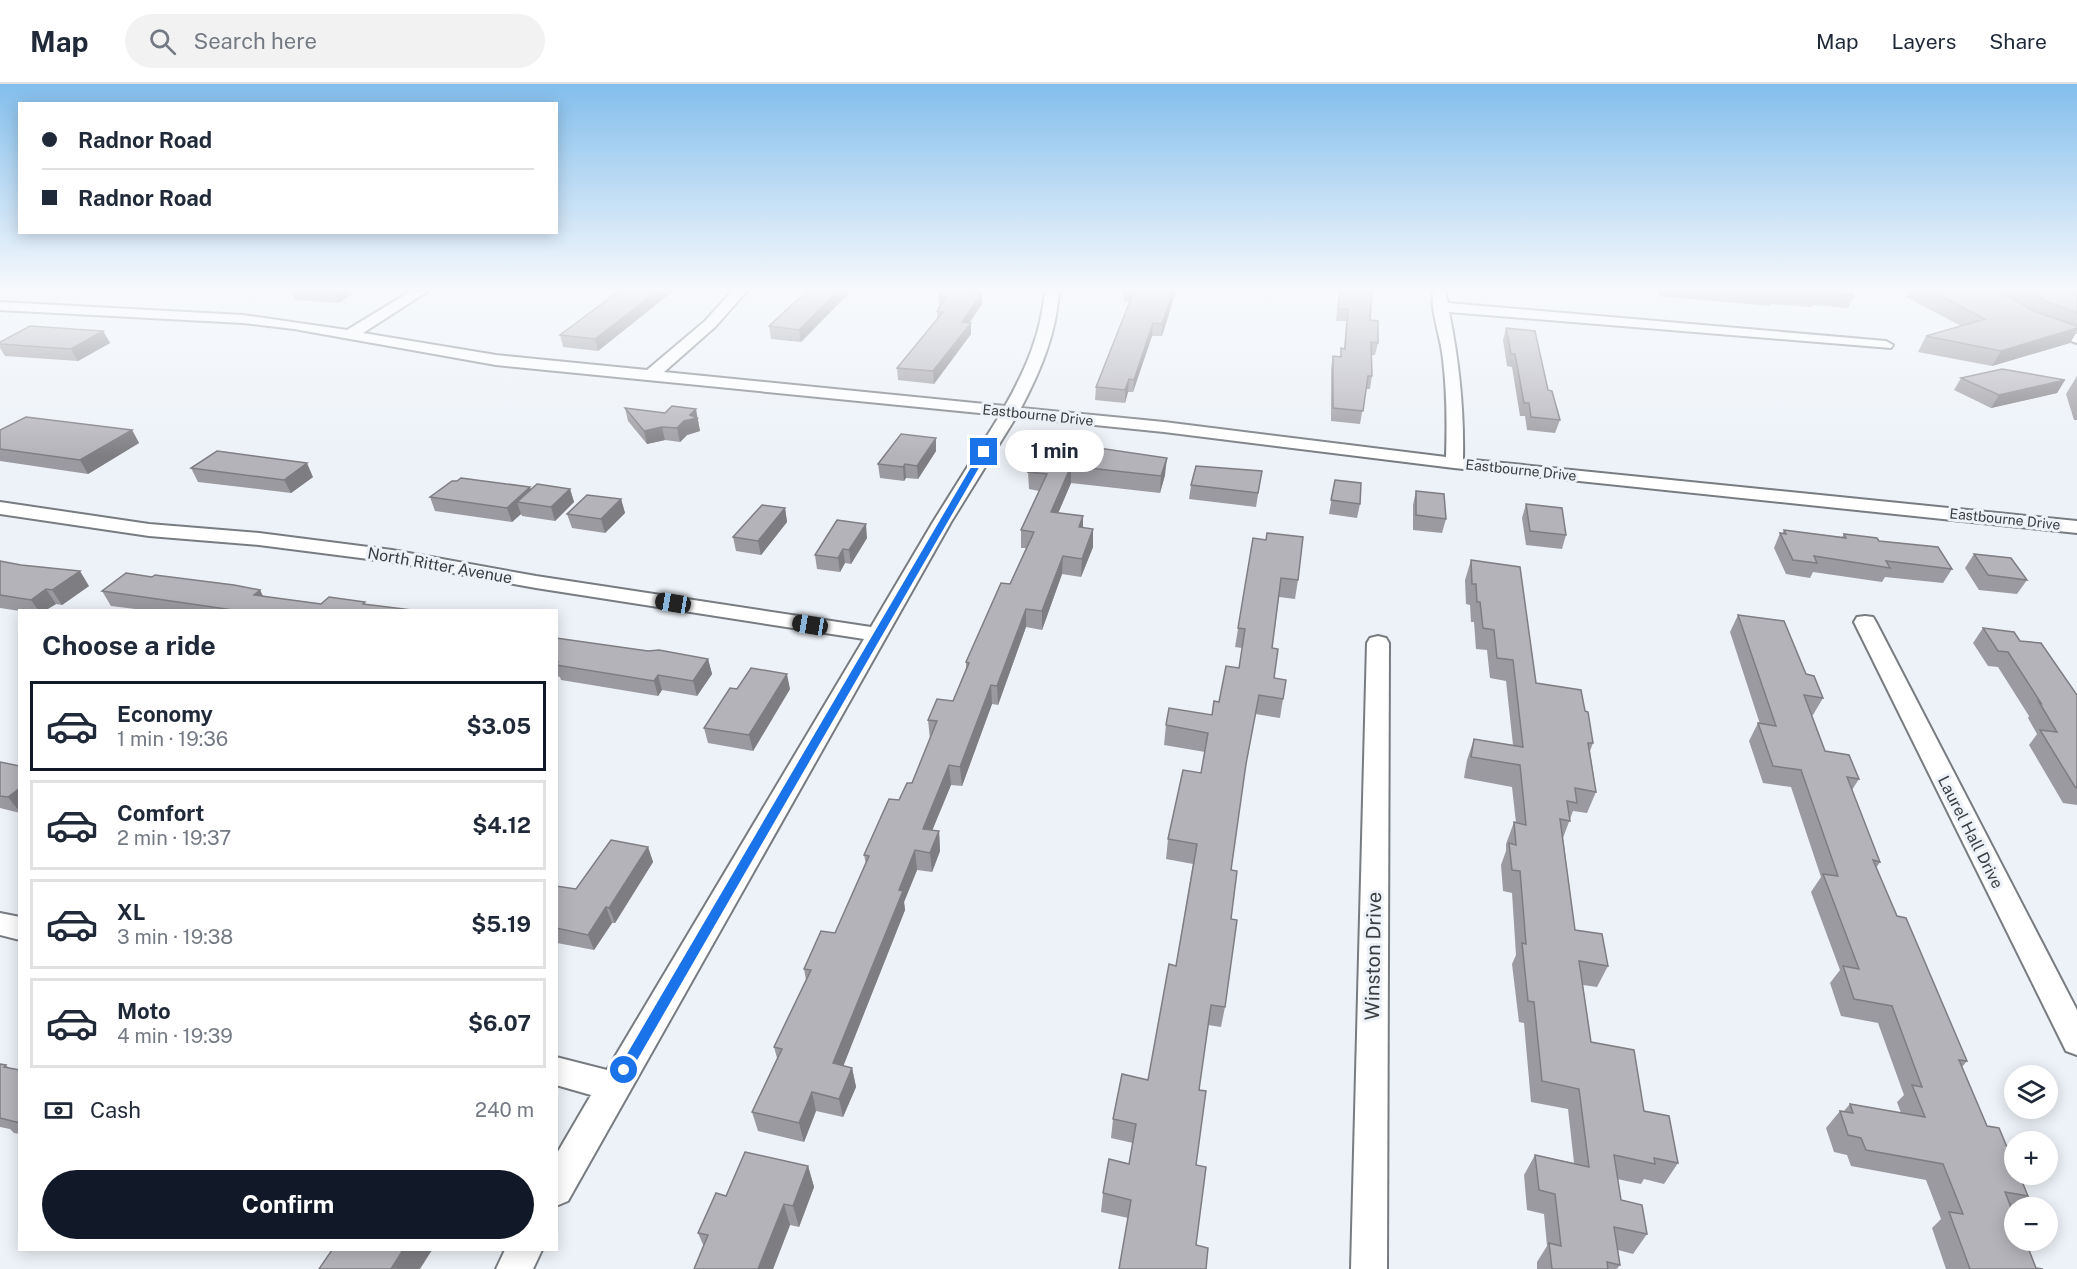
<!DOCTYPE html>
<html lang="en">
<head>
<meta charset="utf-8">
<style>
  :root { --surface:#fff; --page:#f2f2f3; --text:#1f2937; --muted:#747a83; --line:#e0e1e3; --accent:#111827 }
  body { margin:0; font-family:"Public Sans",sans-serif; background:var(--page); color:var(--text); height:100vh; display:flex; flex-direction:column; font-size:22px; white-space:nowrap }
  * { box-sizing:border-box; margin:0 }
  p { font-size:20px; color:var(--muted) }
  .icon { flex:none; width:33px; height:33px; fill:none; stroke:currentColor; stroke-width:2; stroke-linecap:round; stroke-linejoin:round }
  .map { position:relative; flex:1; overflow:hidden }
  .details { position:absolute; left:18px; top:525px; width:540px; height:642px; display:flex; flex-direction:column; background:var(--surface); border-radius:0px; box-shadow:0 3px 15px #0003 }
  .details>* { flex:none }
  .banner { position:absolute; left:18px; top:18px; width:540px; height:132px; border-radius:0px; box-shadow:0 3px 15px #0003; display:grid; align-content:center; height:132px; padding:0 24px; background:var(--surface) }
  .controls { position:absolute; left:2004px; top:981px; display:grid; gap:12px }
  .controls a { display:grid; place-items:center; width:54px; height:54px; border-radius:50%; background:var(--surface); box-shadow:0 3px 15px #0003; font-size:30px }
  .end { position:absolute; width:27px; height:27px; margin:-14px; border:8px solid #1a73e8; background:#fff; box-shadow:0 0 0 3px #fff }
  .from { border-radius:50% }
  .bubble { position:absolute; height:42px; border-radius:21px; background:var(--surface); box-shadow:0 3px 15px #0003; font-size:20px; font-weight:700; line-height:42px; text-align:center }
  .car { position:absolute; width:18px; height:36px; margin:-18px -9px; border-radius:8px; box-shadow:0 0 4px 2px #0007; background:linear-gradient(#222 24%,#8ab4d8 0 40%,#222 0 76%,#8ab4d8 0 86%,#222 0) }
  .banner b { display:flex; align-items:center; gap:21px; height:57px; font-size:22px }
  .banner b+b { border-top:2px solid var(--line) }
  .banner i { width:15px; height:15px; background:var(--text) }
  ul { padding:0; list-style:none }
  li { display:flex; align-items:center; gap:18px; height:90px; margin:0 12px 9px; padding:0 12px; border:3px solid var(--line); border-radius:0px }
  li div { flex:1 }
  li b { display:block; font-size:22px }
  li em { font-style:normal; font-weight:700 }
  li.selected { border-color:var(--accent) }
  li>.icon { width:54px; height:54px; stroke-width:1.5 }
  h2 { padding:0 24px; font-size:27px; line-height:72px }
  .pay { display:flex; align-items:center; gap:15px; height:66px; padding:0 24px; font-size:22px }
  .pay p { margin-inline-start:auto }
  .button { display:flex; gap:12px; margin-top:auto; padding:12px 24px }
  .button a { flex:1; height:69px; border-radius:36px; background:var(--accent); color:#fff; font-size:24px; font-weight:700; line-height:69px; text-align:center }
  header { display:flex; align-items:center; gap:36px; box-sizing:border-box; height:84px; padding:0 30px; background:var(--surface); border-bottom:2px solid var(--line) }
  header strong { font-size:28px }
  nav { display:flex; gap:33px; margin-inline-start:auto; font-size:21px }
  .search { width:420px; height:54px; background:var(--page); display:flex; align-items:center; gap:15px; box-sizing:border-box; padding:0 21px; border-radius:33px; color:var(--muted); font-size:22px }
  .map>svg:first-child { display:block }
</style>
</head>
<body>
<header>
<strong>Map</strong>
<div class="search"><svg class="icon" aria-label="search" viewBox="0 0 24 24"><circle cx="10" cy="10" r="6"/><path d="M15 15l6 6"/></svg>Search here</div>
<nav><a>Map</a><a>Layers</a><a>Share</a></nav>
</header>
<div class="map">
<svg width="2077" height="1185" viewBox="0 0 2077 1185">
  <rect width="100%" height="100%" fill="#edf2f8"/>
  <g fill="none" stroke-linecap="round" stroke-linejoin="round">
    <defs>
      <g id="street">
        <path d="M411 207H428L363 249 496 271 647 286 705 237 732 207H747L715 243 664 288 1005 322C1026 285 1041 250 1045 207H1059C1056 250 1041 286 1021 324L1164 338 1446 373C1447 340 1447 308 1443 275 1441 253 1430 227 1433 207H1445L1448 219 1886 257 1893 261 1891 264 1449 228C1459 277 1464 324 1463 375L2077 437V449L1454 384 1164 348 1016 333 951 438 568 1117 556 1122V1071L591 1011 556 1001V973L607 986 864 555 536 504 392 478 259 461 149 452 0 430V418L149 440 259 449 392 466 536 492 871 543 933 438 1000 331 496 281 294 245 243 239 0 226V218L243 231 347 246Z"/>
        <path d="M2044 239 2077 250V259L2039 246 2037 243 2039 240Z"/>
        <path d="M1865 532 1873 533 1876 538 2077 926V971L2066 967 1854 538 1857 533Z"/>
        <path d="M1378 552 1386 554 1389 559 1387 1185H1351L1367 559 1370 554Z"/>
        <path d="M0 829 20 833V856L0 851Z"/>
        <path d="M505 1166H542L533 1185H496Z"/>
      </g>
    </defs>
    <use href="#street" stroke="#777c81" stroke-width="4"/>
    <use href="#street" fill="#fff" fill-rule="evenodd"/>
  </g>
  <g fill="#9b9aa0">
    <path d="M291 207H356L339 219 295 216Z"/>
    <path d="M619 207H673L598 267 563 263 560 251Z"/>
    <path d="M807 207H851L801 258 771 255 769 242Z"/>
    <path d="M1122 207H1176L1162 252H1152L1133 308H1128L1125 319 1095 316 1096 303 1131 217H1124Z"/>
    <path d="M1339 207H1372L1370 236 1378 259 1375 271H1371L1372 292 1370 305H1366L1360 340 1331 337V285L1333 272 1340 273 1341 264 1344 265 1346 237H1336Z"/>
    <path d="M1659 207H1850L1854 212 1848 224 1813 221 1812 223 1771 220 1770 222 1659 212Z"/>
    <path d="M1909 207H2077V248L2070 259 1992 282 1918 268 1926 252 1961 242 1906 213Z"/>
    <path d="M978 208 982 209V220L970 238 971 250 934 300 898 296 897 284 937 235V227L939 224V212Z"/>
    <path d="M1506 244 1548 306 1560 336 1555 349 1527 346 1525 332H1520L1512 283 1507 282 1503 256Z"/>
    <path d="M103 247 110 259 78 277 5 272 0 264V258Z"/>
    <path d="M2077 292V336H2074L2066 310Z"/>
    <path d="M1961 294 2065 296 2057 309 1991 324 1954 306Z"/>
    <path d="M625 324 699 338 698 339 700 347 687 351 680 358 665 356 647 360 628 337Z"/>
    <path d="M0 346H132L139 359 88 390 0 377Z"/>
    <path d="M1044 356 1165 391 1160 409 1071 399 1058 429 1083 432V443L1093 463 1081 493 1062 490 1042 546 1026 543 998 621 992 620 962 702 951 701 932 746 939 747 940 767 932 788 917 786 904 818 905 826 843 982 852 984 856 1003 843 1033 816 1027 804 1058 758 1047 752 1028 777 974 774 963 806 896 804 885 835 849 866 780 864 771 899 716 912 699 930 655 928 636 953 617 966 584V578L1010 500 1026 464H1021V446L1039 407 1029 405 1028 388Z"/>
    <path d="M936 367 918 395 906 394 904 397 880 394 878 380Z"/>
    <path d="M191 384 313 393 291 409 198 398Z"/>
    <path d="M1262 387 1256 423 1189 415 1191 401Z"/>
    <path d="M1335 396 1360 420 1357 434 1329 430Z"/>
    <path d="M570 405 574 418 555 437 522 432 521 430 512 438 435 427 430 413 531 406Z"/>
    <path d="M1416 407 1446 435 1442 449 1413 446V421Z"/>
    <path d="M621 415 625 429 605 449 572 444 567 430Z"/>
    <path d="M1526 420 1566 451 1562 465 1526 461 1522 434Z"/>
    <path d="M785 424 787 438 761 471 736 467 733 453Z"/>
    <path d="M1784 446 1842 453 1844 450 1879 457 1952 485 1943 499 1885 493 1882 498 1813 488 1810 494 1786 490 1774 464 1780 449 1782 450Z"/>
    <path d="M867 454 851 480 845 479 840 488 817 485 815 471Z"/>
    <path d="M1253 454 1298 496 1295 515 1279 513 1272 564 1274 594 1283 615 1280 634 1255 630 1244 691 1231 786V835L1225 923 1221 943 1208 941 1199 1006 1196 1081V1161L1206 1185 1128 1134 1101 1128 1103 1109 1129 1080 1133 1059 1111 1054 1113 1035 1148 996 1176 882 1193 780 1166 775 1168 755 1201 689 1205 668 1164 661 1166 641 1212 631 1239 584 1242 564 1235 563Z"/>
    <path d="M1974 470 2027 496 2017 510 1979 506 1965 484Z"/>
    <path d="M1471 476 1536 599 1585 627 1593 659 1590 667 1596 708 1587 729 1573 727 1563 754 1575 846 1608 882 1597 903 1583 901 1591 958 1644 1027 1678 1079 1664 1100 1644 1095 1641 1100 1617 1095 1621 1116 1647 1150 1633 1170 1618 1166 1620 1181 1617 1185H1537V1178L1547 1162 1544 1130 1527 1126 1524 1091 1535 1071 1574 1079 1568 1025 1531 1018 1524 939 1519 938 1512 880 1516 871 1512 809 1503 807 1501 781 1506 767V760L1514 738 1516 739 1512 703 1464 694 1467 676 1474 655 1513 661 1506 597 1490 594 1487 566 1476 565 1474 538H1471L1470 521 1466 520 1465 496Z"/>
    <path d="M0 477 89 502 62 521 56 520 46 526 20 527 0 524Z"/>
    <path d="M152 493 260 506 263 512 321 520 367 521 412 526H143L111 522 102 507Z"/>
    <path d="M1738 531 1806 590 1823 614 1813 631H1811L1825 667 1859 695 1852 706 1880 778 1876 784 1897 832 1967 977 1962 983 1987 1042 2028 1112 2014 1124 2012 1126 2036 1184 2043 1185H1946L1932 1144 1941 1135 1926 1096 1851 1082 1847 1071 1834 1068 1826 1044 1840 1027 1843 1028 1850 1020 1901 1029 1897 1018 1904 1011 1878 939 1841 932 1830 899 1840 886 1811 808 1821 793 1791 703 1763 699 1749 657 1758 639 1760 640 1730 548Z"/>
    <path d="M1983 544 2020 557 2077 611V721L2063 719 2029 661 2037 650 2028 634 2029 632 1998 583 1988 582 1973 559Z"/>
    <path d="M556 554 708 575 712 590 697 612 662 606 658 612 561 596 560 593 556 592Z"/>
    <path d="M737 605H790L753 667 708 659 704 644Z"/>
    <path d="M0 678 20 682V729L0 724Z"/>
    <path d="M648 763 653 778 615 839H612L594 866 557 859 556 802 576 805Z"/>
    <path d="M0 980 6 981 9 984 20 986V1050L14 1049 10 1045 0 1043Z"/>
    <path d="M808 1082 814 1103 799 1143 790 1141 773 1185H694L704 1163 698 1149 726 1112Z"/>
  </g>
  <g fill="#7e7d82">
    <path d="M334 207H356L339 219Z"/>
    <path d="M657 207H673L598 267 595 255Z"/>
    <path d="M838 207H851L801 258 799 246Z"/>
    <path d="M1173 207H1176L1162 252V240Z"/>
    <path d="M982 209V220L963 248 971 239V250L934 300 933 287 962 238Z"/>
    <path d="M1153 239 1152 252 1133 308 1134 296Z"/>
    <path d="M2077 244V247L2070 259 1992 282 2001 267Z"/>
    <path d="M103 247 110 259 78 277 71 265Z"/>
    <path d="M1129 295 1128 308 1125 319V306Z"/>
    <path d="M2065 296 2057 309 1991 324 1999 311Z"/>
    <path d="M696 325 700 347 687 351 680 358 677 344Z"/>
    <path d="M662 343 665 356 647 360 644 347Z"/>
    <path d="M132 346 139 359 88 390 80 376Z"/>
    <path d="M936 354V367L918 395 917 382Z"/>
    <path d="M1167 374 1165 391 1160 409 1161 392Z"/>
    <path d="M307 379 313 393 291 409 284 396Z"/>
    <path d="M905 380 906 394 904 397 903 383Z"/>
    <path d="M1071 382V399L1051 446V428Z"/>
    <path d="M530 403 535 417 517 418 521 430 512 438 507 424Z"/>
    <path d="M570 405 574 418 555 437 551 423Z"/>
    <path d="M621 415 625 429 605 449 601 435Z"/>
    <path d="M785 424 787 438 761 471 758 457Z"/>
    <path d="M1083 432V450L1079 443Z"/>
    <path d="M866 440 867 454 851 480 849 466Z"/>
    <path d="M1093 445V463L1081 493 1082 475Z"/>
    <path d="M843 465 845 479 840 488 838 474Z"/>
    <path d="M1063 472 1062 490 1042 546V527Z"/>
    <path d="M80 487 89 502 62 521 52 506Z"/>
    <path d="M46 505 56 520 46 526H38L31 516Z"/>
    <path d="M260 506 267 521 254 511Z"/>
    <path d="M1026 525V543L998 621 997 602Z"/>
    <path d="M708 575 712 590 697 612 693 597Z"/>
    <path d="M787 590 790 605 753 667 749 651Z"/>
    <path d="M658 591 662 606 658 612 654 597Z"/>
    <path d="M991 601 992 620 962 702 960 683Z"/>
    <path d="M949 681 951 701 925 764 923 745Z"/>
    <path d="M20 704V728L8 713Z"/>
    <path d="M939 747 940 767 932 788 930 769Z"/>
    <path d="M648 763 653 778 615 839 609 824Z"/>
    <path d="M915 766 917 786 904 818 905 826 837 998 833 979 899 806Z"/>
    <path d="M606 823 612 839 594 866 588 851Z"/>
    <path d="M852 984 856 1003 843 1033 839 1015Z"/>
    <path d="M812 1008 816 1027 804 1058 799 1039Z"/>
    <path d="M808 1082 814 1103 799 1143 793 1122Z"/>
    <path d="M784 1120 790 1141 773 1185H758Z"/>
    <path d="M403 1166H432L420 1185H391Z"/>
  </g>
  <g fill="#b4b3ba" stroke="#7e7d82" stroke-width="1.5">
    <path d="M619 207H657L595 255 560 251Z"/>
    <path d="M807 207H838L799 246 769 242Z"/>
    <path d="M942 207H969L982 209 962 238 971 239 933 287 897 284 943 228 937 227 947 213 939 212Z"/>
    <path d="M1134 207H1173L1162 240 1153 239 1134 296 1129 295 1125 306 1096 303Z"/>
    <path d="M1340 207H1372L1370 236 1378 237V259L1371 258 1372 292H1368L1363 327 1333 324V272L1341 273V264L1345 265 1348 225H1338Z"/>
    <path d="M1743 207H1850L1854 212 1816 209 1817 211 1774 208 1775 210Z"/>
    <path d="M1931 207H2000L2034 227 2077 242V244L2001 267 1926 252 1985 235Z"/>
    <path d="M2028 207H2077V229L2046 217Z"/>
    <path d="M30 242 103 247 71 265 0 260V258Z"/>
    <path d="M1506 244 1535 247 1548 306 1552 307 1560 336 1531 333 1529 319H1524L1515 270H1511Z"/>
    <path d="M2002 285 2065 296 1999 311 1961 294Z"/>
    <path d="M672 322 696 325 690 331 697 334 684 337 677 344 662 343 644 347 625 324 665 329Z"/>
    <path d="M26 333 132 346 80 376 0 365V346Z"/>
    <path d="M901 350 936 354 917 382 905 380 903 383 878 380Z"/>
    <path d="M1044 356 1167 374 1161 392 1071 382 1051 428 1083 432 1079 443 1093 445 1082 475 1063 472 1042 527 1026 525 997 602 991 601 960 683 949 681 923 745 939 747 930 769 915 766 899 806 903 807 833 979 852 984 839 1015 812 1008 799 1039 752 1028 782 965 774 963 811 886 804 885 821 847 835 849 869 772 864 771 889 715 899 716 907 699H912L937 637 928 636 937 615 953 617 969 579 966 578 1001 499 1010 500 1034 448 1021 446 1047 390 1028 388Z"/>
    <path d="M217 367 307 379 284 396 191 384Z"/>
    <path d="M1196 382 1262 387 1258 409 1191 401Z"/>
    <path d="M461 394 530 403 507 424 430 413 452 397H457Z"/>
    <path d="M1335 396 1361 399 1360 420 1331 416Z"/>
    <path d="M537 400 570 405 551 423 517 418Z"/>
    <path d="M1416 407 1444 410 1446 435 1416 431Z"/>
    <path d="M587 411 621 415 601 435 567 430Z"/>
    <path d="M1526 420 1562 424 1566 451 1530 447Z"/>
    <path d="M762 421 785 424 758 457 733 453Z"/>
    <path d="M837 436 866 440 849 466 843 465 838 474 815 471Z"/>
    <path d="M1784 446 1846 454 1844 450 1877 454 1879 457 1938 463 1952 485 1886 477 1890 484 1814 472 1817 479 1793 476 1780 449 1786 450Z"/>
    <path d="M1267 449 1303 453 1298 496 1281 494 1272 564 1278 565 1274 594 1286 596 1283 615 1259 611 1246 680 1231 786 1237 787 1231 835 1237 836 1225 923 1211 921 1199 1006 1206 1007 1196 1081 1206 1083 1196 1161 1208 1164 1206 1185H1119L1131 1116 1103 1109 1109 1075 1129 1080 1136 1040 1113 1035 1122 990 1148 996 1169 880 1176 882 1197 760 1168 755 1183 686 1201 689 1208 649 1166 641 1169 624 1212 631 1214 617 1219 618 1226 582 1239 584 1245 545 1238 544 1253 454 1266 456Z"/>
    <path d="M1974 470 2011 474 2027 496 1988 491Z"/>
    <path d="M1471 476 1520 483 1536 599 1581 606 1585 627 1588 628 1593 659H1588L1596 708 1575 704 1577 719 1567 717 1570 737 1560 735 1575 846 1602 850 1608 882 1579 877 1591 958 1634 966 1644 1027 1669 1032 1678 1079 1654 1074 1655 1080 1614 1071 1621 1116 1642 1121 1647 1150 1614 1143 1620 1181 1607 1178 1608 1185H1552L1549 1159 1561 1162 1555 1110 1539 1106 1535 1071 1589 1083 1579 1005 1542 997 1534 918 1528 917 1522 859 1526 860 1520 787 1512 786 1509 759 1516 761 1514 738 1526 741 1520 681 1471 673 1474 655 1523 663 1513 576 1497 574 1494 546 1483 544 1480 518H1477L1476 500H1472Z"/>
    <path d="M0 477 21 481 80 487 52 506 46 505 31 516 0 511Z"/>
    <path d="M126 489 152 493 155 491 234 501 260 506 254 511 321 520 329 513 365 518 363 520 412 526H233L102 507Z"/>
    <path d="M1738 531 1784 537 1806 590 1814 592 1823 614 1804 611 1825 667 1849 671 1859 695 1847 693 1880 778 1873 776 1897 832 1906 834 1967 977 1959 976 1987 1042 1999 1044 2014 1080V1090H2019L2028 1112 2005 1108 2014 1131V1156H2025L2036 1184 2043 1185H1970L1949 1128 1963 1130 1943 1080 1866 1066 1861 1054 1848 1051 1840 1027 1853 1029 1850 1020 1925 1033 1912 1001 1922 1003 1892 922 1854 915 1843 882 1859 885 1823 790 1838 792 1801 686 1773 682 1758 639 1776 642Z"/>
    <path d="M1983 544 2014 548 2020 557 2041 559 2077 611V704L2075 703 2040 646 2057 648 2039 618 2041 619 2008 568 1998 567Z"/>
    <path d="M556 554 648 567 659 566 708 575 693 597 658 591 654 597 556 581 558 578H556Z"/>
    <path d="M751 584 787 590 749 651 704 644 730 604 737 605Z"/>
    <path d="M0 678 20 682V704L8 713 0 712Z"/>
    <path d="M611 756 648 763 609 824 606 823 588 851 556 844V802L576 805Z"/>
    <path d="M0 980 6 981 4 983 20 986V1039L0 1034Z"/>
    <path d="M745 1068 808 1082 793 1122 784 1120 758 1185H694L708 1151 698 1149 716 1109 726 1112Z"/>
    <path d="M332 1166H403L391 1185H319Z"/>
  </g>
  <linearGradient id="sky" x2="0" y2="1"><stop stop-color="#83beec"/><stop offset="0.55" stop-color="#f7f9fc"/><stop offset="1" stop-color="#f7f9fc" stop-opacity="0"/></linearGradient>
  <rect width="2077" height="373" fill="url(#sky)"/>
  <path fill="#1a73e8" d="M984 366 988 368 629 990 624 992 620 990 618 986 620 982 980 368Z"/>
  <g text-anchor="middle" stroke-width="6" stroke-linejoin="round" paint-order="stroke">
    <g font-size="14" fill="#3b3d3f" stroke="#edf2f8">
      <text transform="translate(1038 331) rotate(6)" y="5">Eastbourne Drive</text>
      <text transform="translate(1521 386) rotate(6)" y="5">Eastbourne Drive</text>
      <text transform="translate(2005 435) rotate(6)" y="5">Eastbourne Drive</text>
    </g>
    <g font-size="16" fill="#3b3d3f" stroke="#edf2f8">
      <text transform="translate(440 481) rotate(10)" y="6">North Ritter Avenue</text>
      <text transform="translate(1971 748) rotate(63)" y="6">Laurel Hall Drive</text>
    </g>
    <g font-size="20" fill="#3b3d3f" stroke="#edf2f8">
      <text transform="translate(1373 872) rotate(-89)" y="7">Winston Drive</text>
    </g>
  </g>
</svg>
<div class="controls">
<a><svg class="icon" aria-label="layers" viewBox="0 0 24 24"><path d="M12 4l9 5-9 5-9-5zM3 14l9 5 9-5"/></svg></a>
<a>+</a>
<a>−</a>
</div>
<i class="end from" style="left:624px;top:986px"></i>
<i class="end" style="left:984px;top:368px"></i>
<div class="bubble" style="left:1005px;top:346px;width:99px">1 min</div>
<i class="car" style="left:673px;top:519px;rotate:279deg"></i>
<i class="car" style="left:810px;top:541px;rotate:279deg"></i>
<div class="banner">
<b><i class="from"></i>Radnor Road</b>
<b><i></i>Radnor Road</b>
</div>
<section class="details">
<h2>Choose a ride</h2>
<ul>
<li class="selected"><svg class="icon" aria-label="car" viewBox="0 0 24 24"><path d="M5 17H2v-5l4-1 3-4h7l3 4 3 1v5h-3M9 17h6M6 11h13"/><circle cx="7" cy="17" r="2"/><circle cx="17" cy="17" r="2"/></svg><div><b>Economy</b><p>1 min · 19:36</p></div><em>$3.05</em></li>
<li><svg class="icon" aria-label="car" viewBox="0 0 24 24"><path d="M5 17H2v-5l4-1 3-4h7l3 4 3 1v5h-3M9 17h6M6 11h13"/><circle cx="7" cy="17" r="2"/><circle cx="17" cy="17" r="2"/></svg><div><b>Comfort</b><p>2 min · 19:37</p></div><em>$4.12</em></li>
<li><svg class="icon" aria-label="car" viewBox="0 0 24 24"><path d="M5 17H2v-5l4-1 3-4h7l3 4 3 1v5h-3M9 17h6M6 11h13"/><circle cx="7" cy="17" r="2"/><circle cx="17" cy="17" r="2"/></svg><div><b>XL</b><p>3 min · 19:38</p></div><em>$5.19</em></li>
<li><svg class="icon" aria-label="car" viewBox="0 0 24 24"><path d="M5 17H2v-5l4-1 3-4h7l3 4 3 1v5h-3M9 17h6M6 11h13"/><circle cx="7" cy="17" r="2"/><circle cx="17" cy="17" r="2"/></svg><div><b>Moto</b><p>4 min · 19:39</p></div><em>$6.07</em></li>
</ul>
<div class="pay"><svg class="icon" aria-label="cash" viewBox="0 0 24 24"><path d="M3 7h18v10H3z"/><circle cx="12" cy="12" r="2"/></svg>Cash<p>240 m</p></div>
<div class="button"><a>Confirm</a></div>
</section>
</div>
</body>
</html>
